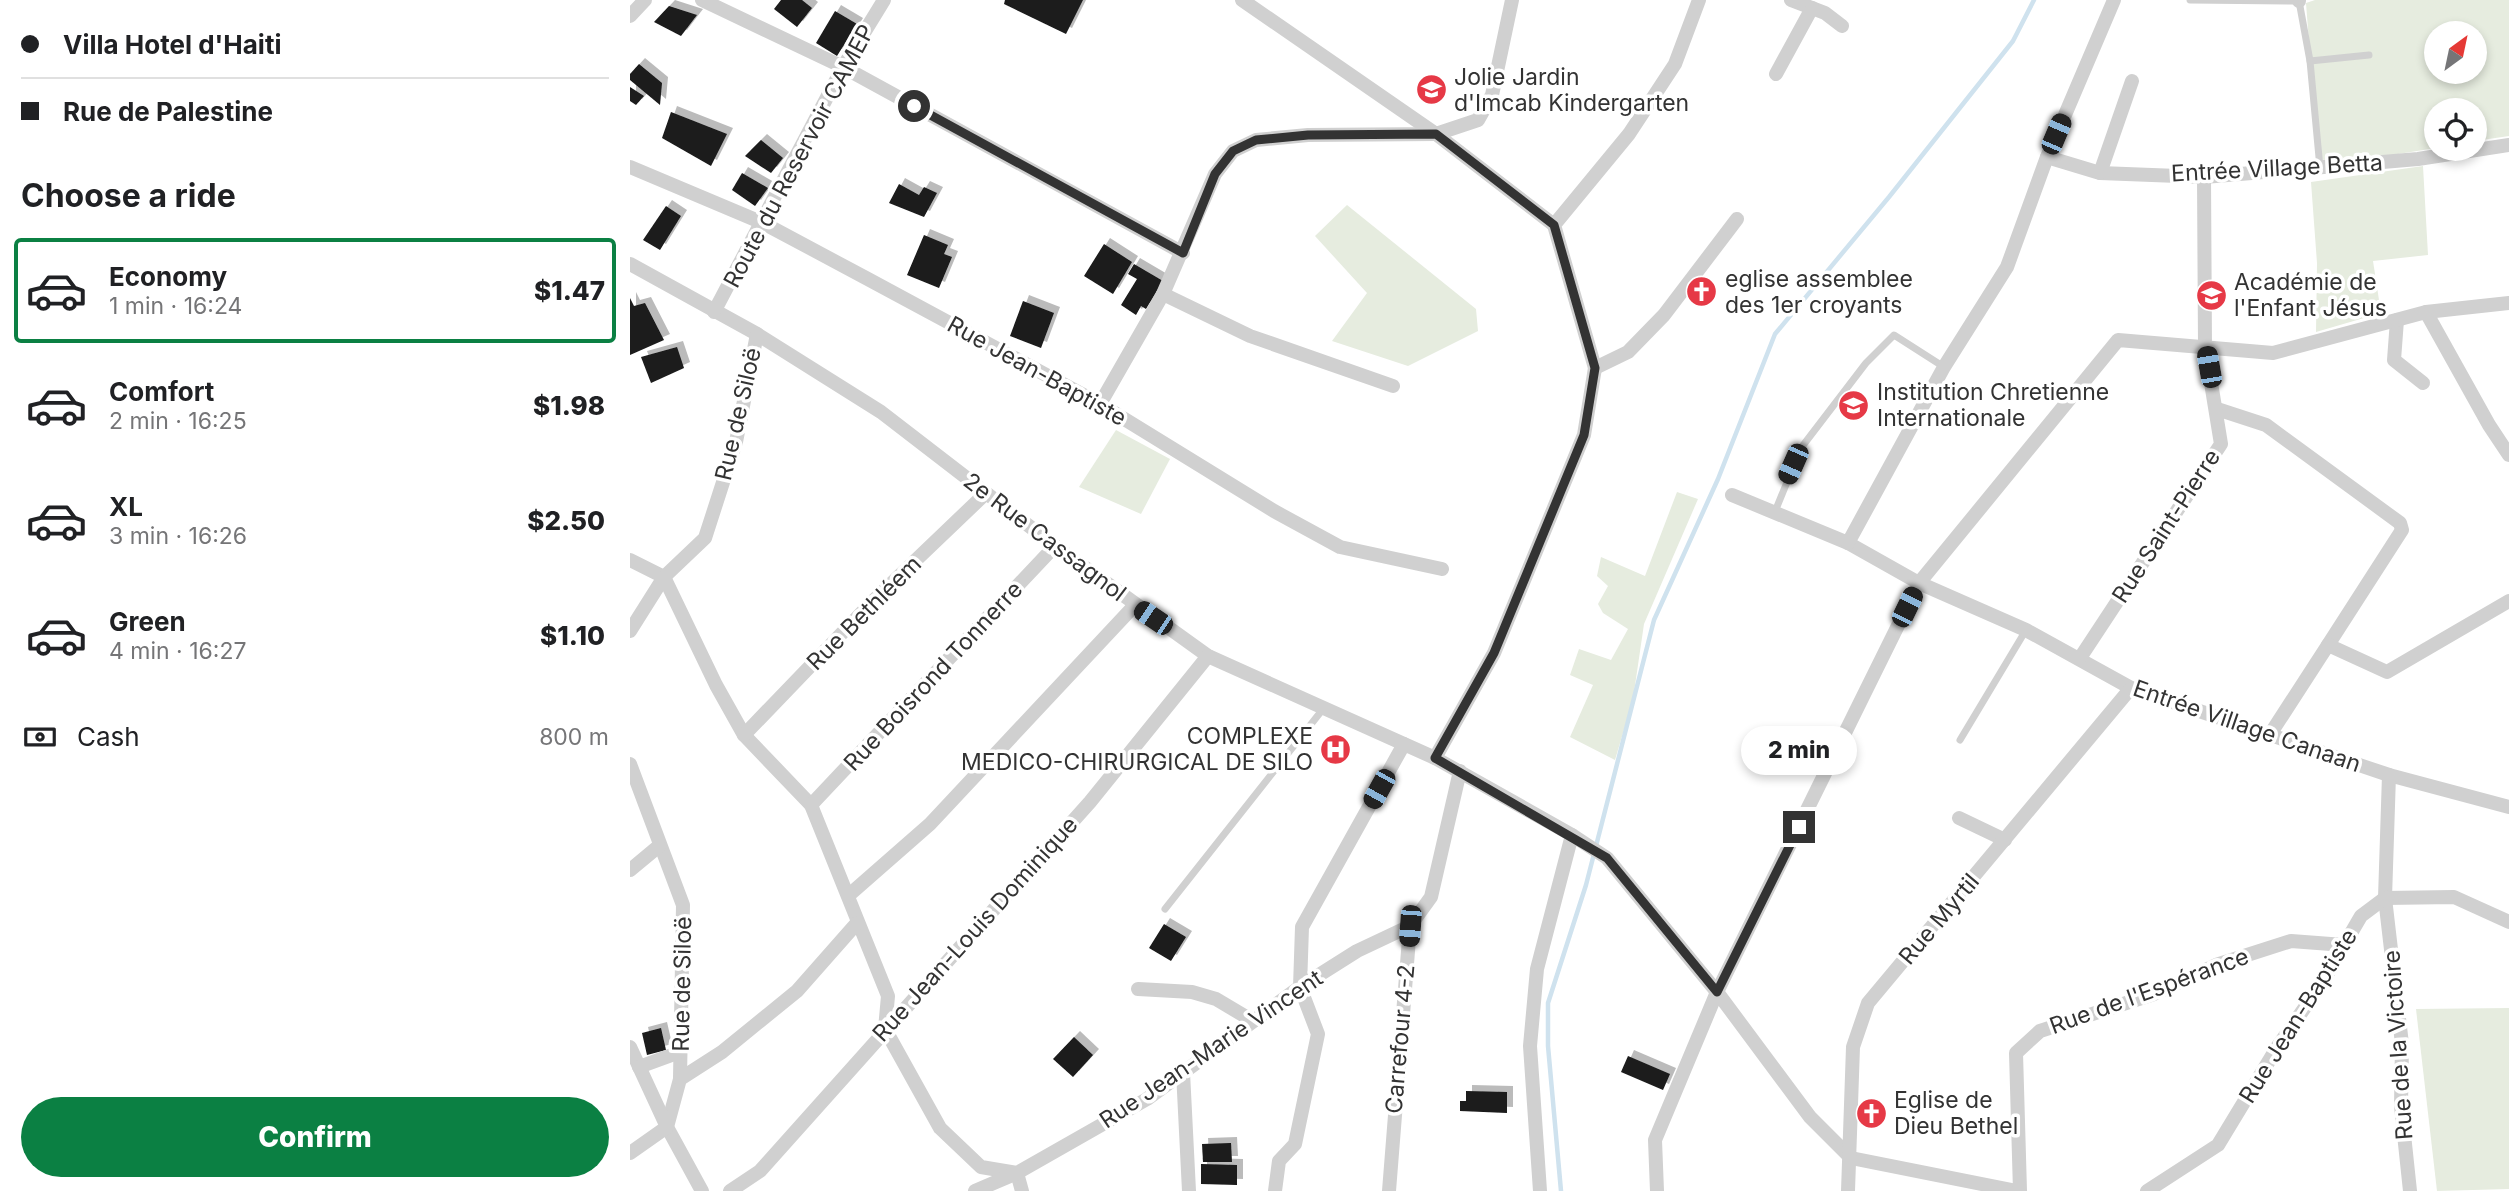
<!DOCTYPE html>
<html lang="en">
<head>
<meta charset="utf-8">
<style>
  :root { --surface:#fff; --page:#f6f6f6; --text:#202124; --muted:#757577; --line:#e0e0e0; --accent:#0b8043 }
  body { margin:0; font-family:Inter,sans-serif; background:var(--page); color:var(--text); height:100vh; display:flex; flex-direction:column; font-size:26px; white-space:nowrap }
  * { box-sizing:border-box; margin:0 }
  p { font-size:23px; color:var(--muted) }
  .icon { flex:none; width:38px; height:38px; fill:none; stroke:currentColor; stroke-width:2; stroke-linecap:round; stroke-linejoin:round }
  .map { position:relative; flex:1; overflow:hidden }
  .sheet { display:flex; flex-direction:column; background:var(--surface); width:630px }
  .sheet>* { flex:none }
  .guide { display:grid; align-content:center; height:154px; padding:0 21px; background:var(--surface) }
  .needle { width:46px; rotate:33deg }
  .controls { position:absolute; left:1794px; top:21px; display:grid; gap:14px }
  .controls a { display:grid; place-items:center; width:63px; height:63px; border-radius:50%; background:var(--surface); box-shadow:0 4px 10px #0003; font-size:35px }
  .end { position:absolute; width:32px; height:32px; margin:-16px; border:9px solid #333; background:#fff; box-shadow:0 0 0 4px #fff }
  .from { border-radius:50% }
  .bubble { position:absolute; height:49px; border-radius:24px; background:var(--surface); box-shadow:0 4px 10px #0003; font-size:23px; font-weight:800; line-height:49px; text-align:center }
  .car { position:absolute; width:21px; height:42px; margin:-21px -10px; border-radius:9px; box-shadow:0 0 5px 2px #0007; background:linear-gradient(#222 24%,#8ab4d8 0 40%,#222 0 76%,#8ab4d8 0 86%,#222 0) }
  .guide b { display:flex; align-items:center; gap:24px; height:66px; font-size:26px }
  .guide b+b { border-top:2px solid var(--line) }
  .guide i { width:18px; height:18px; background:var(--text) }
  ul { padding:0; list-style:none }
  li { display:flex; align-items:center; gap:21px; height:105px; margin:0 14px 10px; padding:0 7px; border:4px solid transparent; border-radius:7px }
  li div { flex:1 }
  li b { display:block; font-size:26px }
  li em { font-style:normal; font-weight:800 }
  li.on { border-color:var(--accent) }
  li>.icon { width:63px; height:63px; stroke-width:1.5 }
  h2 { padding:0 21px; font-size:32px; line-height:84px }
  .pay { display:flex; align-items:center; gap:18px; height:77px; padding:0 21px; font-size:26px }
  .pay p { margin-inline-start:auto }
  .action { display:flex; gap:14px; margin-top:auto; padding:14px 21px }
  .action a { flex:1; height:80px; border-radius:42px; background:var(--accent); color:#fff; font-size:28px; font-weight:800; line-height:80px; text-align:center }
  main { display:flex; flex:1; min-height:0 }
  .map>svg:first-child { display:block }
</style>
</head>
<body>
<main>
<section class="sheet">
<div class="guide">
<b><i class="from"></i>Villa Hotel d'Haiti</b>
<b><i></i>Rue de Palestine</b>
</div>
<h2>Choose a ride</h2>
<ul>
<li class="on"><svg class="icon" aria-label="car" viewBox="0 0 24 24"><path d="M5 17H2v-5l4-1 3-4h7l3 4 3 1v5h-3M9 17h6M6 11h13"/><circle cx="7" cy="17" r="2"/><circle cx="17" cy="17" r="2"/></svg><div><b>Economy</b><p>1 min · 16:24</p></div><em>$1.47</em></li>
<li><svg class="icon" aria-label="car" viewBox="0 0 24 24"><path d="M5 17H2v-5l4-1 3-4h7l3 4 3 1v5h-3M9 17h6M6 11h13"/><circle cx="7" cy="17" r="2"/><circle cx="17" cy="17" r="2"/></svg><div><b>Comfort</b><p>2 min · 16:25</p></div><em>$1.98</em></li>
<li><svg class="icon" aria-label="car" viewBox="0 0 24 24"><path d="M5 17H2v-5l4-1 3-4h7l3 4 3 1v5h-3M9 17h6M6 11h13"/><circle cx="7" cy="17" r="2"/><circle cx="17" cy="17" r="2"/></svg><div><b>XL</b><p>3 min · 16:26</p></div><em>$2.50</em></li>
<li><svg class="icon" aria-label="car" viewBox="0 0 24 24"><path d="M5 17H2v-5l4-1 3-4h7l3 4 3 1v5h-3M9 17h6M6 11h13"/><circle cx="7" cy="17" r="2"/><circle cx="17" cy="17" r="2"/></svg><div><b>Green</b><p>4 min · 16:27</p></div><em>$1.10</em></li>
</ul>
<div class="pay"><svg class="icon" aria-label="cash" viewBox="0 0 24 24"><path d="M3 7h18v10H3z"/><circle cx="12" cy="12" r="2"/></svg>Cash<p>800 m</p></div>
<div class="action"><a>Confirm</a></div>
</section>
<div class="map">
<svg width="1879" height="1191" viewBox="0 0 1879 1191">
  <defs>
    <filter id="shadow"><feDropShadow dx="6" dy="-6" stdDeviation="0" flood-color="#0004"/></filter>
  </defs>
  <rect width="100%" height="100%" fill="#fff"/>
  <g fill="#e6ecdf" fill-rule="evenodd">
    <path d="M1685 0H1879V136L1845 141 1844 110H1806V148L1749 157 1688 160 1676 3ZM1806 33H1844V72H1806Z"/>
    <path d="M1793 166 1798 255 1743 261 1751 313 1686 332 1687 263 1681 182Z"/>
    <path d="M717 205 846 309 848 331 778 366 702 341 737 293 685 236Z"/>
    <path d="M486 430 540 459 511 514 449 487Z"/>
    <path d="M1047 492 1068 499 1014 624 1003 699 985 760 940 737 963 685 940 675 949 649 981 660 998 629 973 613 968 604 978 586 967 576 971 557 1015 576Z"/>
    <path d="M1879 1008V1189L1807 1191 1786 1009Z"/>
  </g>
  <g fill="none" stroke-linecap="round" stroke-linejoin="round">
    <path stroke="#cfe2ee" stroke-width="4.5" d="M931 1191 918 1046V1003L956 885 1024 620 1088 479 1145 334 1259 197 1383 41 1404 0"/>
  </g>
  <g fill="#1a1a1a" filter="url(#shadow)">
    <path d="M151 0H172L182 8 167 27 144 9Z"/>
    <path d="M375 0H453L436 34 374 4Z"/>
    <path d="M39 6 67 15 51 36 24 22Z"/>
    <path d="M205 11 227 24 207 56 186 43Z"/>
    <path d="M9 64 32 83 30 105 0 80V74Z"/>
    <path d="M0 87 14 96 6 105 0 101Z"/>
    <path d="M41 112 97 134 81 166 32 138Z"/>
    <path d="M131 140 153 158 141 173 115 156Z"/>
    <path d="M112 173 138 188 125 206 102 190Z"/>
    <path d="M269 184 289 195 294 187 307 193 294 217 259 203Z"/>
    <path d="M36 206 51 216 30 250 13 240Z"/>
    <path d="M294 235 318 245 314 254 322 257 309 288 277 275Z"/>
    <path d="M474 244 502 262 483 294 454 276Z"/>
    <path d="M504 264 533 281 516 309 511 306 506 315 491 305 507 279 498 274Z"/>
    <path d="M0 298 4 306 15 303 34 340 0 355Z"/>
    <path d="M393 301 424 313 411 348 380 336Z"/>
    <path d="M47 347 54 368 21 383 11 357Z"/>
    <path d="M534 924 556 937 541 961 519 948Z"/>
    <path d="M31 1028 36 1050 17 1055 12 1033Z"/>
    <path d="M444 1037 463 1055 443 1077 423 1059Z"/>
    <path d="M998 1056 1040 1074 1033 1090 991 1072Z"/>
    <path d="M836 1091 877 1092V1113L830 1111V1101H836Z"/>
    <path d="M601 1143 602 1162H573L572 1144Z"/>
    <path d="M571 1164 607 1165V1185L571 1184Z"/>
  </g>
  <g fill="none" stroke-linecap="round" stroke-linejoin="round">
    <g stroke="#d0d0d0" stroke-width="7">
      <path d="M1560 0 1669 1 1680 61 1690 168"/>
      <path d="M1680 61 1739 55"/>
      <path d="M1144 514 1171 448 1236 363 1264 335 1314 367"/>
      <path d="M1330 740 1396 630"/>
      <path d="M535 909 693 709"/>
    </g>
    <g stroke="#d0d0d0" stroke-width="14">
      <path d="M72 0 213 67 553 253"/>
      <path d="M612 0 806 134 924 225"/>
      <path d="M1161 0 1195 13 1212 26"/>
      <path d="M1669 0V1"/>
      <path d="M0 16 15 0"/>
      <path d="M1146 74 1182 8"/>
      <path d="M1417 157 1470 173 1574 177 1788 159 1879 145"/>
      <path d="M0 167 133 223 236 278 470 404 644 511 710 547 812 569"/>
      <path d="M1470 173 1502 81"/>
      <path d="M0 264 127 334 251 412 425 546 578 656 805 758 942 835 977 858 1087 992 1180 1117 1221 1158 1387 1191"/>
      <path d="M533 294 620 336 763 386"/>
      <path d="M84 312 213 67 254 0"/>
      <path d="M1796 312 1859 425 1879 455"/>
      <path d="M1767 320 1764 360 1793 383"/>
      <path d="M965 368 998 352 1034 315 1107 219"/>
      <path d="M470 404 533 294 585 174 603 151 626 140 678 135 806 134 848 120 862 95 882 0"/>
      <path d="M1587 409 1636 425 1770 523 1772 530 1698 645"/>
      <path d="M1102 495 1218 543 1289 583 1396 630 1501 688 1759 775 1879 807"/>
      <path d="M1218 543 1314 367 1377 267 1417 157 1484 0"/>
      <path d="M0 560 34 577 86 685 114 735 181 805 258 996 255 1029 310 1128 351 1167 387 1173 392 1191"/>
      <path d="M0 631 34 577 75 538 106 442 127 334"/>
      <path d="M1450 658 1591 444 1575 346 1574 177"/>
      <path d="M114 735 241 603 356 493"/>
      <path d="M1639 736 1698 645 1757 672 1879 601"/>
      <path d="M805 758 864 653 954 435 965 368 924 225 999 134 1045 64 1069 0"/>
      <path d="M0 764 53 905 50 1079 37 1127"/>
      <path d="M1759 775 1755 898 1772 1044 1771 1106 1780 1191"/>
      <path d="M181 805 425 546"/>
      <path d="M1329 818 1375 840"/>
      <path d="M0 870 29 846"/>
      <path d="M219 895 300 824 505 605"/>
      <path d="M508 989 562 992 586 999 623 1021"/>
      <path d="M0 1047 37 1127 72 1191"/>
      <path d="M9 1067 50 1052"/>
      <path d="M553 1072 559 1191"/>
      <path d="M50 1079 92 1052 167 991 227 923"/>
      <path d="M0 1153 37 1127"/>
      <path d="M100 1191 130 1171 460 802 578 656"/>
      <path d="M345 1191 387 1173 517 1099 670 987 727 951 780 926"/>
      <path d="M645 1191 649 1161 665 1144 688 1034 670 987 672 927 774 744"/>
      <path d="M759 1191 780 926 801 897 830 771"/>
      <path d="M910 1191 900 1046 907 969 942 835"/>
      <path d="M1027 1191 1025 1140 1087 992 1289 583 1488 340 1643 353 1796 312 1879 303"/>
      <path d="M1218 1191 1223 1047 1238 1003 1501 688"/>
      <path d="M1390 1191 1386 1053 1410 1031 1524 994 1586 965 1661 941 1714 945"/>
      <path d="M1517 1191 1588 1145 1648 1046 1692 983 1731 916 1755 898 1824 897 1879 922"/>
    </g>
  </g>
  <g fill="none" stroke-linecap="round" stroke-linejoin="round">
    <path stroke="#333" stroke-width="9" d="M284 106 553 253 585 174 603 151 626 140 678 135 806 134 924 225 965 368 954 435 864 653 805 758 977 858 1087 992 1169 827"/>
  </g>
  <defs>
    <symbol id="school-disc" viewBox="-11 -11 22 22"><circle r="9.5" fill="#e63946" stroke="#fff"/><path d="M0-5L7-2L0 1L-7-2ZM-4 1L0 2.5L4 1V4Q0 6-4 4Z" fill="#fff"/></symbol>
    <symbol id="church-disc" viewBox="-11 -11 22 22"><circle r="9.5" fill="#e63946" stroke="#fff"/><path d="M-1.2-6h2.4v3.5h3.3v2.4h-3.3V6h-2.4V-.1h-3.3v-2.4h3.3Z" fill="#fff"/></symbol>
    <symbol id="hospital-disc" viewBox="-11 -11 22 22"><circle r="9.5" fill="#e63946" stroke="#fff"/><path d="M-5-5h3v3.5h4V-5h3V5h-3V1.5h-4V5h-3Z" fill="#fff"/></symbol>
  </defs>
  <g fill-rule="evenodd">
    <use href="#school-disc" x="784" y="72" width="35" height="35"/>
    <use href="#church-disc" x="1054" y="274" width="35" height="35"/>
    <use href="#school-disc" x="1564" y="278" width="35" height="35"/>
    <use href="#school-disc" x="1206" y="388" width="35" height="35"/>
    <use href="#hospital-disc" x="688" y="732" width="35" height="35"/>
    <use href="#church-disc" x="1224" y="1096" width="35" height="35"/>
  </g>
  <g text-anchor="middle" stroke-width="7" stroke-linejoin="round" paint-order="stroke">
    <g font-size="23" fill="#333" stroke="#fff" text-anchor="start">
      <text x="824" y="85">Jolie Jardin<tspan x="824" dy="26">d'Imcab Kindergarten</tspan></text>
      <text x="1095" y="287">eglise assemblee<tspan x="1095" dy="26">des 1er croyants</tspan></text>
      <text x="1604" y="290">Académie de<tspan x="1604" dy="26">l'Enfant Jésus</tspan></text>
      <text x="1247" y="400">Institution Chretienne<tspan x="1247" dy="26">Internationale</tspan></text>
      <text x="683" y="744" text-anchor="end">COMPLEXE<tspan x="683" dy="26">MEDICO-CHIRURGICAL DE SILO</tspan></text>
      <text x="1264" y="1108">Eglise de<tspan x="1264" dy="26">Dieu Bethel</tspan></text>
    </g>
    <g font-size="23" fill="#333" stroke="#fff">
      <text transform="translate(169 156) rotate(-62)" y="8">Route du Reservoir CAMEP</text>
      <text transform="translate(1647 168) rotate(-3)" y="8">Entrée Village Betta</text>
      <text transform="translate(407 371) rotate(29)" y="8">Rue Jean-Baptiste</text>
      <text transform="translate(108 414) rotate(-77)" y="8">Rue de Siloë</text>
      <text transform="translate(1536 526) rotate(-57)" y="8">Rue Saint-Pierre</text>
      <text transform="translate(415 537) rotate(37)" y="8">2e Rue Cassagnol</text>
      <text transform="translate(234 613) rotate(-45)" y="8">Rue Bethléem</text>
      <text transform="translate(303 676) rotate(-47)" y="8">Rue Boisrond Tonnerre</text>
      <text transform="translate(1617 726) rotate(19)" y="8">Entrée Village Canaan</text>
      <text transform="translate(1309 919) rotate(-50)" y="8">Rue Myrtil</text>
      <text transform="translate(345 929) rotate(-48)" y="8">Rue Jean-Louis Dominique</text>
      <text transform="translate(52 984) rotate(-89)" y="8">Rue de Siloë</text>
      <text transform="translate(1519 991) rotate(-20)" y="8">Rue de l'Espérance</text>
      <text transform="translate(1668 1016) rotate(-58)" y="8">Rue Jean-Baptiste</text>
      <text transform="translate(770 1039) rotate(-85)" y="8">Carrefour 4-2</text>
      <text transform="translate(1768 1045) rotate(-94)" y="8">Rue de la Victoire</text>
      <text transform="translate(581 1049) rotate(-34)" y="8">Rue Jean-Marie Vincent</text>
    </g>
  </g>
</svg>
<div class="controls">
<a><svg class="needle" viewBox="-14 -14 28 28"><path d="M0-13l5 13h-10z" fill="#e53935"/><path d="M0 13l5-13h-10z" fill="#757577"/></svg></a>
<a><svg class="icon" aria-label="locate" viewBox="0 0 24 24"><circle cx="12" cy="12" r="6"/><path d="M12 2v4M12 18v4M2 12h4M18 12h4"/></svg></a>
</div>
<i class="end from" style="left:284px;top:106px"></i>
<i class="end" style="left:1169px;top:827px"></i>
<div class="bubble" style="left:1111px;top:726px;width:116px">2 min</div>
<i class="car" style="left:1426px;top:134px;rotate:23deg"></i>
<i class="car" style="left:1579px;top:367px;rotate:350deg"></i>
<i class="car" style="left:1163px;top:464px;rotate:204deg"></i>
<i class="car" style="left:1277px;top:607px;rotate:26deg"></i>
<i class="car" style="left:523px;top:618px;rotate:304deg"></i>
<i class="car" style="left:749px;top:789px;rotate:209deg"></i>
<i class="car" style="left:780px;top:926px;rotate:184deg"></i>
</div>
</main>
</body>
</html>
